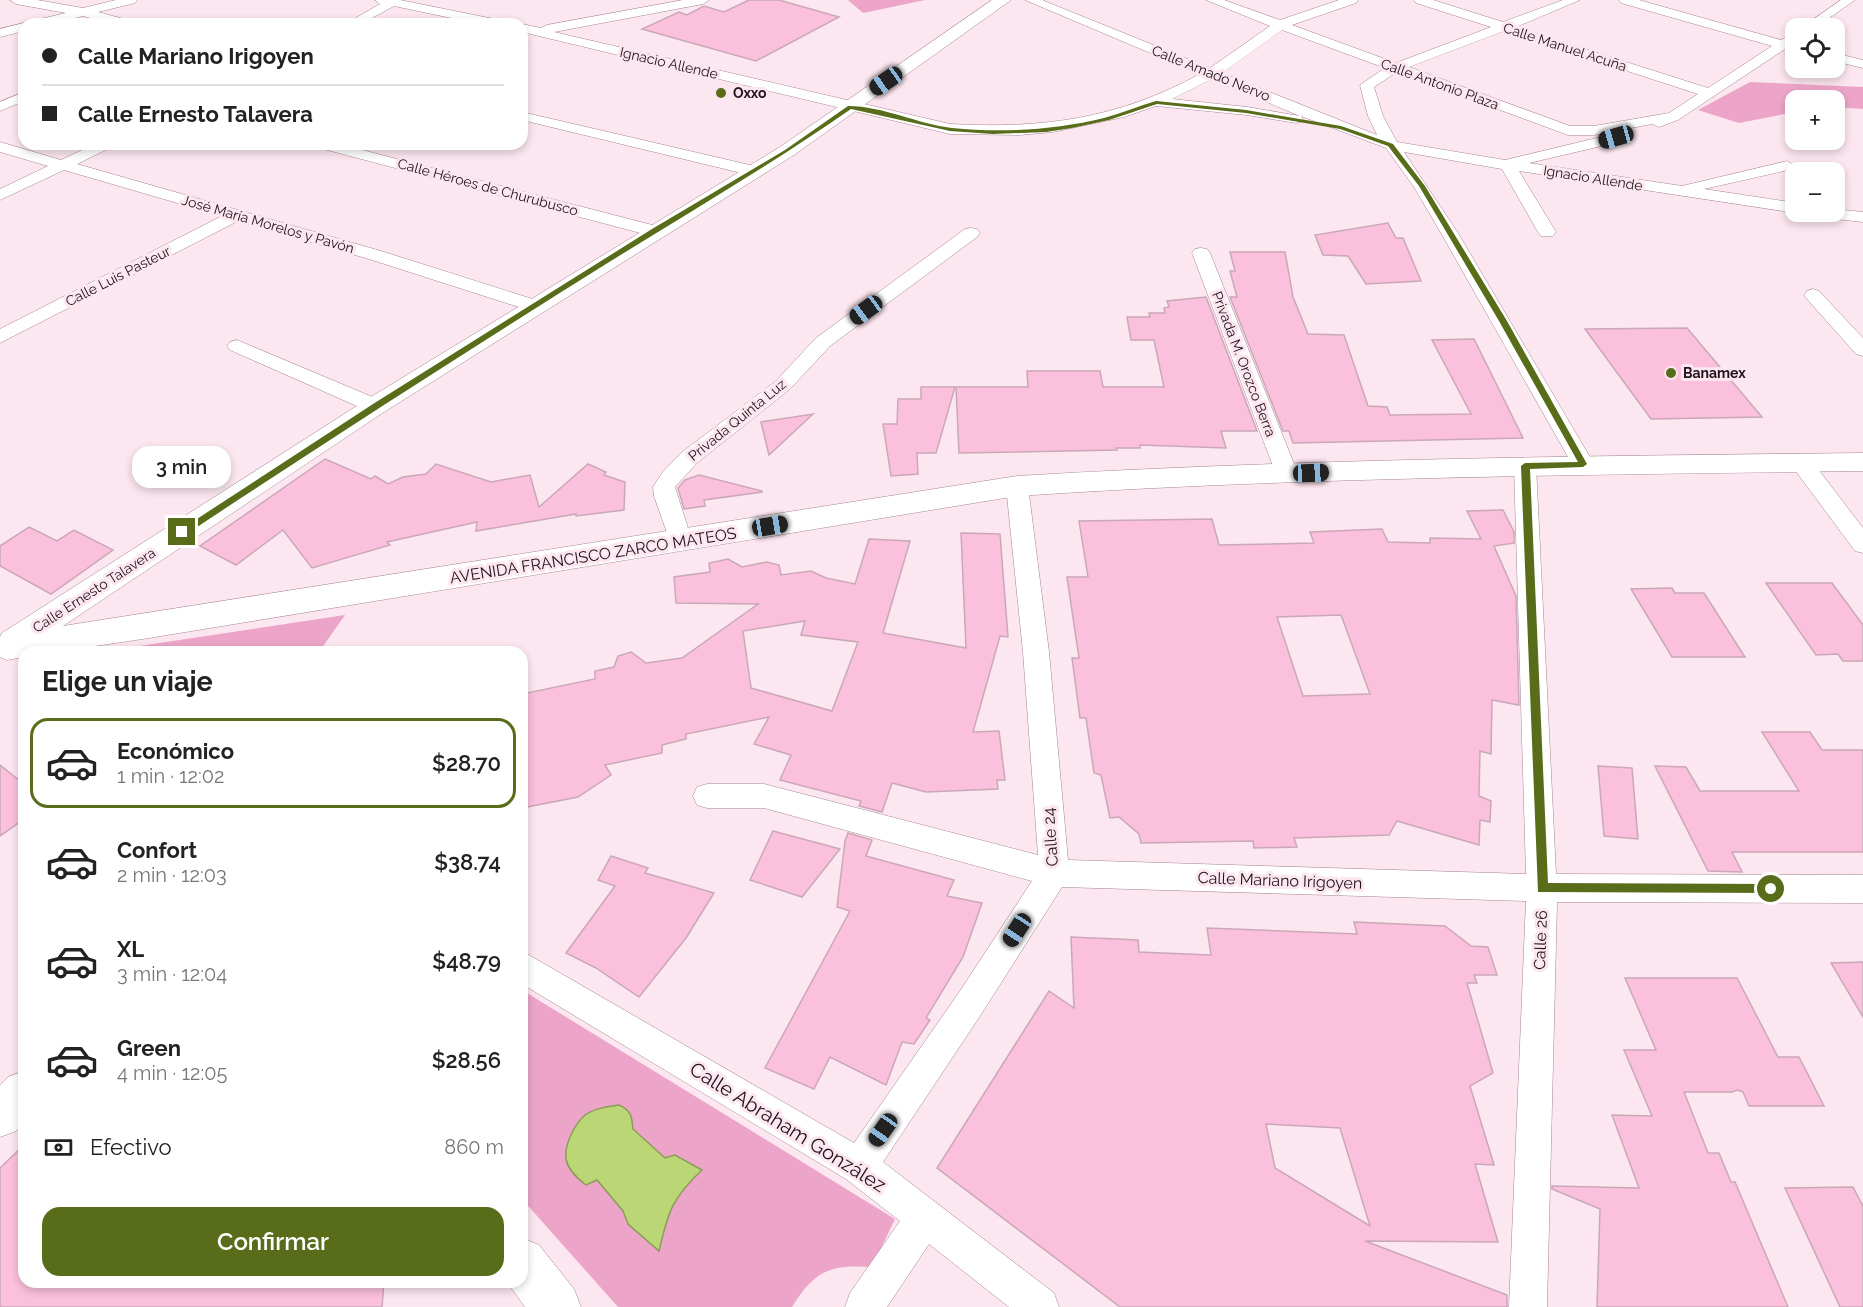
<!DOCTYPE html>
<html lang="es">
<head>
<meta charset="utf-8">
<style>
  :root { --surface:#fff; --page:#f2f2f2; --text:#222; --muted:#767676; --line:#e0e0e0; --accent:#586c1a }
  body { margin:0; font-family:Raleway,sans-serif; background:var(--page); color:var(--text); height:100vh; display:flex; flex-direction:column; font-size:22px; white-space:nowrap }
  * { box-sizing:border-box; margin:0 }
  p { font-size:20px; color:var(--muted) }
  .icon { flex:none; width:33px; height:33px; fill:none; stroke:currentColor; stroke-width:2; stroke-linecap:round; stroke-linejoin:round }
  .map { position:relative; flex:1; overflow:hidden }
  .sheet { position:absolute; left:18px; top:646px; width:510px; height:642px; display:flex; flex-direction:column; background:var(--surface); border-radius:18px; box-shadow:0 3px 9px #0003 }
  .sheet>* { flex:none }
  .banner { position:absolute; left:18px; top:18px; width:510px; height:132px; border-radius:18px; box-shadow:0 3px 9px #0003; display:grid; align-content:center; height:132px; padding:0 24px; background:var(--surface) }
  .fabs { position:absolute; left:1785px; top:18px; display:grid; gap:12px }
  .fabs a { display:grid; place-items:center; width:60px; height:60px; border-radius:12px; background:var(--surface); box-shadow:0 3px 9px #0003; font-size:30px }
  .end { position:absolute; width:27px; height:27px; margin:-14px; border:8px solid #586c1a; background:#fff; box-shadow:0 0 0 3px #fff }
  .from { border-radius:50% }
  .bubble { position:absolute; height:42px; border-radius:18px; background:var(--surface); box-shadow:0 3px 9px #0003; font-size:20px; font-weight:600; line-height:42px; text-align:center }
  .car { position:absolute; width:18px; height:36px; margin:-18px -9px; border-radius:8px; box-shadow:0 0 4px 2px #0007; background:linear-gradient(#222 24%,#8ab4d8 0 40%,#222 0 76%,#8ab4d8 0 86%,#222 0) }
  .banner b { display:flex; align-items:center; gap:21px; height:57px; font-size:22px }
  .banner b+b { border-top:2px solid var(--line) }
  .banner i { width:15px; height:15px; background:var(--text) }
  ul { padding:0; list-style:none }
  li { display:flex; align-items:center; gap:18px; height:90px; margin:0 12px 9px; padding:0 12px; border:3px solid transparent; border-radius:18px }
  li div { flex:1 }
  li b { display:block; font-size:22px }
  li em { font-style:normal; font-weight:600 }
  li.current { border-color:var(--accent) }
  li>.icon { width:54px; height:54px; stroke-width:1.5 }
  h2 { padding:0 24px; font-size:27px; line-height:72px }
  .pay { display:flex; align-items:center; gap:15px; height:66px; padding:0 24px; font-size:22px }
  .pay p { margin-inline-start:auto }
  .action { display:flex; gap:12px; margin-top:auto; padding:12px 24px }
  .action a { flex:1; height:69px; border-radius:18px; background:var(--accent); color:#fff; font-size:24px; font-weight:600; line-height:69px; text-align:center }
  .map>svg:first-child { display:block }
</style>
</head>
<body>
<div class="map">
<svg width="1863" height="1307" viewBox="0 0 1863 1307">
  <rect width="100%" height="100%" fill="#fce6f0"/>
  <g fill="#eca5c8">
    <path d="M848 0H925L863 13Z"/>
    <path d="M1750 82 1863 87V109L1835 107 1834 100H1796L1795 112 1739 123 1698 110Z"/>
    <path d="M345 615 319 652H109L126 648Z"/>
    <path d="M522 990 895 1219 872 1267C830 1264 814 1271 792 1307H618L522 1199Z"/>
  </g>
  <path fill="#bbd775" stroke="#8c9c59" stroke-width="1.5" d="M619 1105C631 1110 632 1117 633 1129L665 1158 675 1155 702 1170C672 1198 668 1212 659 1251L628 1224 623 1211 597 1180 586 1185C578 1179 568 1170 566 1159 564 1146 574 1125 584 1116 594 1108 607 1107 619 1105Z"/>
  <g fill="#fbc0dc" stroke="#caa8b8" stroke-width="1.5" fill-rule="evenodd">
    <path d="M749 0H779L839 17 756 61 642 29 679 12 687 15 704 6 724 12Z"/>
    <path d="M1388 223 1396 238H1403L1421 281 1366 284 1348 256 1323 255 1315 235Z"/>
    <path d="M1230 252H1285L1293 297 1308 334 1344 335 1368 406 1387 407 1390 415 1471 414 1432 340 1474 339 1523 438 1293 443 1289 431H1283L1230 297H1237L1230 271H1235Z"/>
    <path d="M1206 297 1257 431H1221L1226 448 1140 445V448H1116L1117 450 959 453 956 387H1028L1027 371H1100L1103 387H1164L1154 340H1131L1127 317H1150L1149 313H1165L1164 308 1169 307 1167 301Z"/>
    <path d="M1687 328 1762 417 1651 419 1585 329Z"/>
    <path d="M921 387H955L936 453H917L918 474 891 476 883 424H897L898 399H921Z"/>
    <path d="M813 414 769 455 761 422Z"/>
    <path d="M325 459 371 479 375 476 388 484 403 477 426 474 436 464 491 482 530 475 539 507 588 464 606 472 604 475 625 482 624 510 576 516V514L476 531 477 522 387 542 390 545 312 568 283 530 236 565 200 546Z"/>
    <path d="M699 475 762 491V492L704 500 705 506 684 509 678 488 685 480Z"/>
    <path d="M1503 510 1514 532V543L1494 546 1516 596 1519 705 1492 700 1491 754 1480 751 1479 796 1491 801 1490 822 1480 820 1479 845 1397 821 1389 835 1294 838 1297 847 1254 848 1253 841 1141 843 1139 834 1119 817 1110 818 1101 775 1094 773 1086 718H1080L1072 658H1079L1067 577H1088L1079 521 1212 519 1219 545 1314 543 1310 532 1382 529 1388 542 1430 543V538L1481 539 1467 511ZM1341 615 1370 694 1303 696 1277 617Z"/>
    <path d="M29 527 57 541 74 530 113 550 51 594 0 566V546Z"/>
    <path d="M961 533 1000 534 1008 637 1000 636 973 732 999 731 1005 780H997L998 789 926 792 892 783 882 812 859 806 861 801 780 780 791 755 754 744 769 717 686 734V739L662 745V753L605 765 611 775 578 797 522 808V694L595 679V671L614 667 618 656 631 652 646 663 682 658 758 604 676 603 674 577 710 572 709 563 728 559 742 567 767 562 779 565 781 575 811 571 826 578 855 584 869 539 910 541 883 633 966 648ZM805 621 801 635 858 642 832 711 751 688 743 631Z"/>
    <path d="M1766 583H1832L1863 625V661H1843L1838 654 1816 655Z"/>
    <path d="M1672 588 1675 593H1704L1745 657H1672L1631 589Z"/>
    <path d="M1762 732H1810L1822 750H1863V852H1732L1742 872 1708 871 1655 766 1686 767 1700 791H1799Z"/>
    <path d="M0 765 24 784V819L0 836Z"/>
    <path d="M1598 766 1632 768 1638 839 1604 836Z"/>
    <path d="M773 831 840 849 802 897 750 880Z"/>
    <path d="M848 833 872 840 866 856 954 880 947 896 982 903 963 957 926 1018 930 1020 914 1044 902 1042 886 1085 830 1057 814 1089 765 1068 850 911 837 907 845 841Z"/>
    <path d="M611 856 648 868 645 873 714 893 686 938 639 997 596 968 566 953 615 886 598 880Z"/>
    <path d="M1354 922 1445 926 1471 946 1488 947 1497 975H1474L1477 983H1467L1493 1073 1470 1086 1494 1165 1475 1164 1498 1242 1365 1241 1507 1295V1307H1120L937 1168 1049 991 1074 1008 1071 937 1138 940 1139 952 1211 955 1207 928 1357 934ZM1266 1124 1340 1128 1370 1226 1275 1168Z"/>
    <path d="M1863 962V1017L1831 963Z"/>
    <path d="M1625 978H1737L1778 1057H1799L1824 1106H1749L1743 1092 1737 1090 1732 1092H1684L1708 1153H1719L1731 1182H1735L1788 1307H1597L1600 1209 1552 1189V1186L1639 1188 1612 1115 1652 1116 1624 1050H1656Z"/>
    <path d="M24 1145V1282H384L382 1307H0V1168Z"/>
    <path d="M1853 1187 1863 1206V1307H1840L1785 1188Z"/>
  </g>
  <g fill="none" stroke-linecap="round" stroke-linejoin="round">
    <defs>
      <g id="street">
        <path d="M10 0H37L83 8 116 0H137L135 3 98 12 131 21 132 24H112L83 16 52 24H31L32 21 66 13 16 4Z"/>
        <path d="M375 0H400L499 20 505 24H480L394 6 361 24H345L380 4Z"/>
        <path d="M683 0H709L703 4 554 32 950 124C1042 129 1118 119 1200 74L1025 0H1042L1210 68 1270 26 1206 0H1224L1280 20 1339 0H1358L1356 3 1292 25 1396 63 1491 27 1416 3 1414 0H1433L1503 22 1563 0H1580L1516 27 1708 88 1772 46 1621 3 1619 0H1639L1781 40 1796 32V50L1785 49 1678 120 1659 127 1652 124 1594 135H1568L1397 72 1374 87 1383 116 1397 142 1505 160 1605 136 1610 138 1613 141 1610 144 1529 163 1682 186 1787 161 1795 166 1793 169 1704 189 1796 203V212H1802L1796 213 1519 171 1556 232 1553 236H1541L1538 232 1502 169 1404 152 1458 233 1594 464 1591 469 1583 471 1575 469 1572 464 1441 233 1414 187 1386 148 1301 116 1303 119 1301 122 1296 123 1247 115 1156 106 1124 117 1053 132 1019 135 950 134 522 32V24L541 28 547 25ZM1282 30 1385 68 1360 85 1368 116 1377 135 1222 73ZM1504 31 1698 94 1669 113 1594 126H1570L1409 67ZM1212 79 1300 116 1247 107 1172 99Z"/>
        <path d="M1841 0H1855L1815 28H1801Z"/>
        <path d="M24 23 28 24H24V31L0 37V29Z"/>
        <path d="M1834 53 1863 60V68L1834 61Z"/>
        <path d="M24 92V101L0 111V102Z"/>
        <path d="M522 112 754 166 762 171 754 176 522 120Z"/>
        <path d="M0 142 61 160 95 144H115L112 147 77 164 381 251 542 302 544 306 542 310H528L369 259 238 221 0 343V329L222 216 64 170 0 200V189L48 166 0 152Z"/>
        <path d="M313 144H339L660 227 663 231 660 235H648L316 147Z"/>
        <path d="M1834 209 1863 212V222L1817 217 1809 212H1834Z"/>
        <path d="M971 228 977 229 980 233 977 237 830 346 790 389 697 463 675 487 692 541 688 547 680 549 672 547 654 496 653 487 662 473 681 453 776 381 816 338 965 229Z"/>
        <path d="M1201 248 1207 249 1210 253 1298 474 1295 479 1287 481 1279 479 1276 474 1192 253 1195 249Z"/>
        <path d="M1813 289 1819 291 1863 338V356L1856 354 1807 299 1804 295 1807 291Z"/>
        <path d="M237 340 382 401 385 406 382 411 375 412 368 411 230 350 227 346 230 342Z"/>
        <path d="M1800 454 1808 456 1863 528V553L1855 551 1792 466 1789 461 1792 456Z"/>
        <path d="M1525 459 1533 461 1536 466 1556 874 1863 875V903L1557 902 1547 1307H1509L1526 901 1062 887 980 1016 883 1162 1054 1293 1059 1307H1009L929 1244 887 1307H845L850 1293 900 1221 846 1179 522 984V951L854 1143 958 994 1032 881 764 808H707L697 805 693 796 697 787 707 784H764L1038 855 1023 652 1006 486 1009 481 1017 479 1025 481 1028 486 1049 652 1068 860 1526 874 1514 466 1517 461Z"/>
      </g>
      <g id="secondary">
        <path d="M992 0H1011L794 155 384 412 63 626 1017 476C1299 459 1581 456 1863 453V471C1581 475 1299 477 1017 496L149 638 55 652H24V657L7 660 0 657V637L2 633 366 400 780 147Z"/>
        <path d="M24 1071V1123L16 1131 0 1137V1085L8 1077Z"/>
        <path d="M522 1238 539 1245 574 1289 581 1307H525L507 1282H522Z"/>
      </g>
    </defs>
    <use href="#street" stroke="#a68594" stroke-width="1"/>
    <use href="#secondary" stroke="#a68594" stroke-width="1"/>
    <use href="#street" fill="#fff" fill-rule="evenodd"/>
    <use href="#secondary" fill="#fff" fill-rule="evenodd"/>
  </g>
  <path fill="#586c1a" d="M1156 101 1246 110 1341 126 1393 144 1425 186 1507 321 1587 464 1583 467 1530 469 1548 883 1771 884 1775 885V893L1538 892 1521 466 1525 463 1578 462 1499 321 1419 186 1388 146 1340 129 1246 113 1157 104 1109 120 1072 128 1046 132 993 134 950 131 851 109C772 164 688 213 606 264 464 353 324 443 185 535L177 532 373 404 652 229 785 150 848 106C883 106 918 124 952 128 1002 133 1055 130 1104 118 1122 113 1139 106 1156 101Z"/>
  <g fill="#586c1a" stroke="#fce6f0" stroke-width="2">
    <circle cx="721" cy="93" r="6"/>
    <circle cx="1671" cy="373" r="6"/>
  </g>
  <g text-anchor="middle" stroke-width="6" stroke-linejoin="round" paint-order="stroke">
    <g font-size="14" fill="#1f1218" stroke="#fce6f0">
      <text transform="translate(1565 47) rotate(18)" y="5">Calle Manuel Acuña</text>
      <text transform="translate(669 63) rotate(13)" y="5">Ignacio Allende</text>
      <text transform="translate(1211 73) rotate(22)" y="5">Calle Amado Nervo</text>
      <text transform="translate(1440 84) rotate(20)" y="5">Calle Antonio Plaza</text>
      <text transform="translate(1593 178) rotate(9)" y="5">Ignacio Allende</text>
      <text transform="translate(488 187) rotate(15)" y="5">Calle Héroes de Churubusco</text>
      <text transform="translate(268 224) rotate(16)" y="5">José María Morelos y Pavón</text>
      <text transform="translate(118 276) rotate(-27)" y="5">Calle Luis Pasteur</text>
      <text transform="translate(1244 364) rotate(69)" y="5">Privada M. Orozco Berra</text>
      <text transform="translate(737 420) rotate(-39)" y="5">Privada Quinta Luz</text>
      <text transform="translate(94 590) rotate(-33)" y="5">Calle Ernesto Talavera</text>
    </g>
    <g font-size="14" font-weight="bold" fill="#1f1218" stroke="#fce6f0" text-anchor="start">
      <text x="733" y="98">Oxxo</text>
      <text x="1683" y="378">Banamex</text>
    </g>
    <g font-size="16" fill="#1f1218" stroke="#fce6f0">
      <text transform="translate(593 555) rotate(-9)" y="6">AVENIDA FRANCISCO ZARCO MATEOS</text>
      <text transform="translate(1050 837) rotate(-94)" y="6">Calle 24</text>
      <text transform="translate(1280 880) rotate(2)" y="6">Calle Mariano Irigoyen</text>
      <text transform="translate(1540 940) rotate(-88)" y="6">Calle 26</text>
    </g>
    <g font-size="20" fill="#1f1218" stroke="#fce6f0">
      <text transform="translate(788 1127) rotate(32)" y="7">Calle Abraham González</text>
    </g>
  </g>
</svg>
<div class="fabs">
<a><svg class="icon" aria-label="locate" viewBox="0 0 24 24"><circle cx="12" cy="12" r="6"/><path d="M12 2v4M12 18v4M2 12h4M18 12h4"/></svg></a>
<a>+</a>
<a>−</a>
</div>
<i class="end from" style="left:1771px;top:889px"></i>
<i class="end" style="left:182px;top:532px"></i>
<div class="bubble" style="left:132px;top:446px;width:99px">3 min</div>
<i class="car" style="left:886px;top:81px;rotate:235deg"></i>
<i class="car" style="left:1616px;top:137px;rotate:254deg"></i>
<i class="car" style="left:866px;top:310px;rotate:234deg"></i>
<i class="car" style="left:1311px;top:473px;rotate:88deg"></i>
<i class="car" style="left:770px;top:526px;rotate:81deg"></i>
<i class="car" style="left:1017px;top:930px;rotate:213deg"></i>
<i class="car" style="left:883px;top:1130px;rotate:215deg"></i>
<div class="banner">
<b><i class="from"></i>Calle Mariano Irigoyen</b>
<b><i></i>Calle Ernesto Talavera</b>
</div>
<section class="sheet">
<h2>Elige un viaje</h2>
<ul>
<li class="current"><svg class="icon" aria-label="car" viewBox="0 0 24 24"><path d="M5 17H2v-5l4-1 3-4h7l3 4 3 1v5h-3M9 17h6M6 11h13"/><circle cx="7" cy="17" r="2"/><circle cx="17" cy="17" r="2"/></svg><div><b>Económico</b><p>1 min · 12:02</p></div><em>$28.70</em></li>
<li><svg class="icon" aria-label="car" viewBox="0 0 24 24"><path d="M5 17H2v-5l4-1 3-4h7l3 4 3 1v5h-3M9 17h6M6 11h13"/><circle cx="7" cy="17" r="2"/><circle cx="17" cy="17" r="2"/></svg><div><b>Confort</b><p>2 min · 12:03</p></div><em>$38.74</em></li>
<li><svg class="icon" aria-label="car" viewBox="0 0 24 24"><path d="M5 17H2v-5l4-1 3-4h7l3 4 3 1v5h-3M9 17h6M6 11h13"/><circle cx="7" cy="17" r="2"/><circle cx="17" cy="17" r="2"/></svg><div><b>XL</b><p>3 min · 12:04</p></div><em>$48.79</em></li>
<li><svg class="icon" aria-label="car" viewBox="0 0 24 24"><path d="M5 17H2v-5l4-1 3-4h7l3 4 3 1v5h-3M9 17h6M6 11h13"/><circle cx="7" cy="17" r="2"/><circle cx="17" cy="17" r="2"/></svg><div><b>Green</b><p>4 min · 12:05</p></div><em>$28.56</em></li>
</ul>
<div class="pay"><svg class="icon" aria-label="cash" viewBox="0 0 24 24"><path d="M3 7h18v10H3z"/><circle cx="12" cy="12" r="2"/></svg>Efectivo<p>860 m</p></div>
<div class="action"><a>Confirmar</a></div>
</section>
</div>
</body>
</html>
